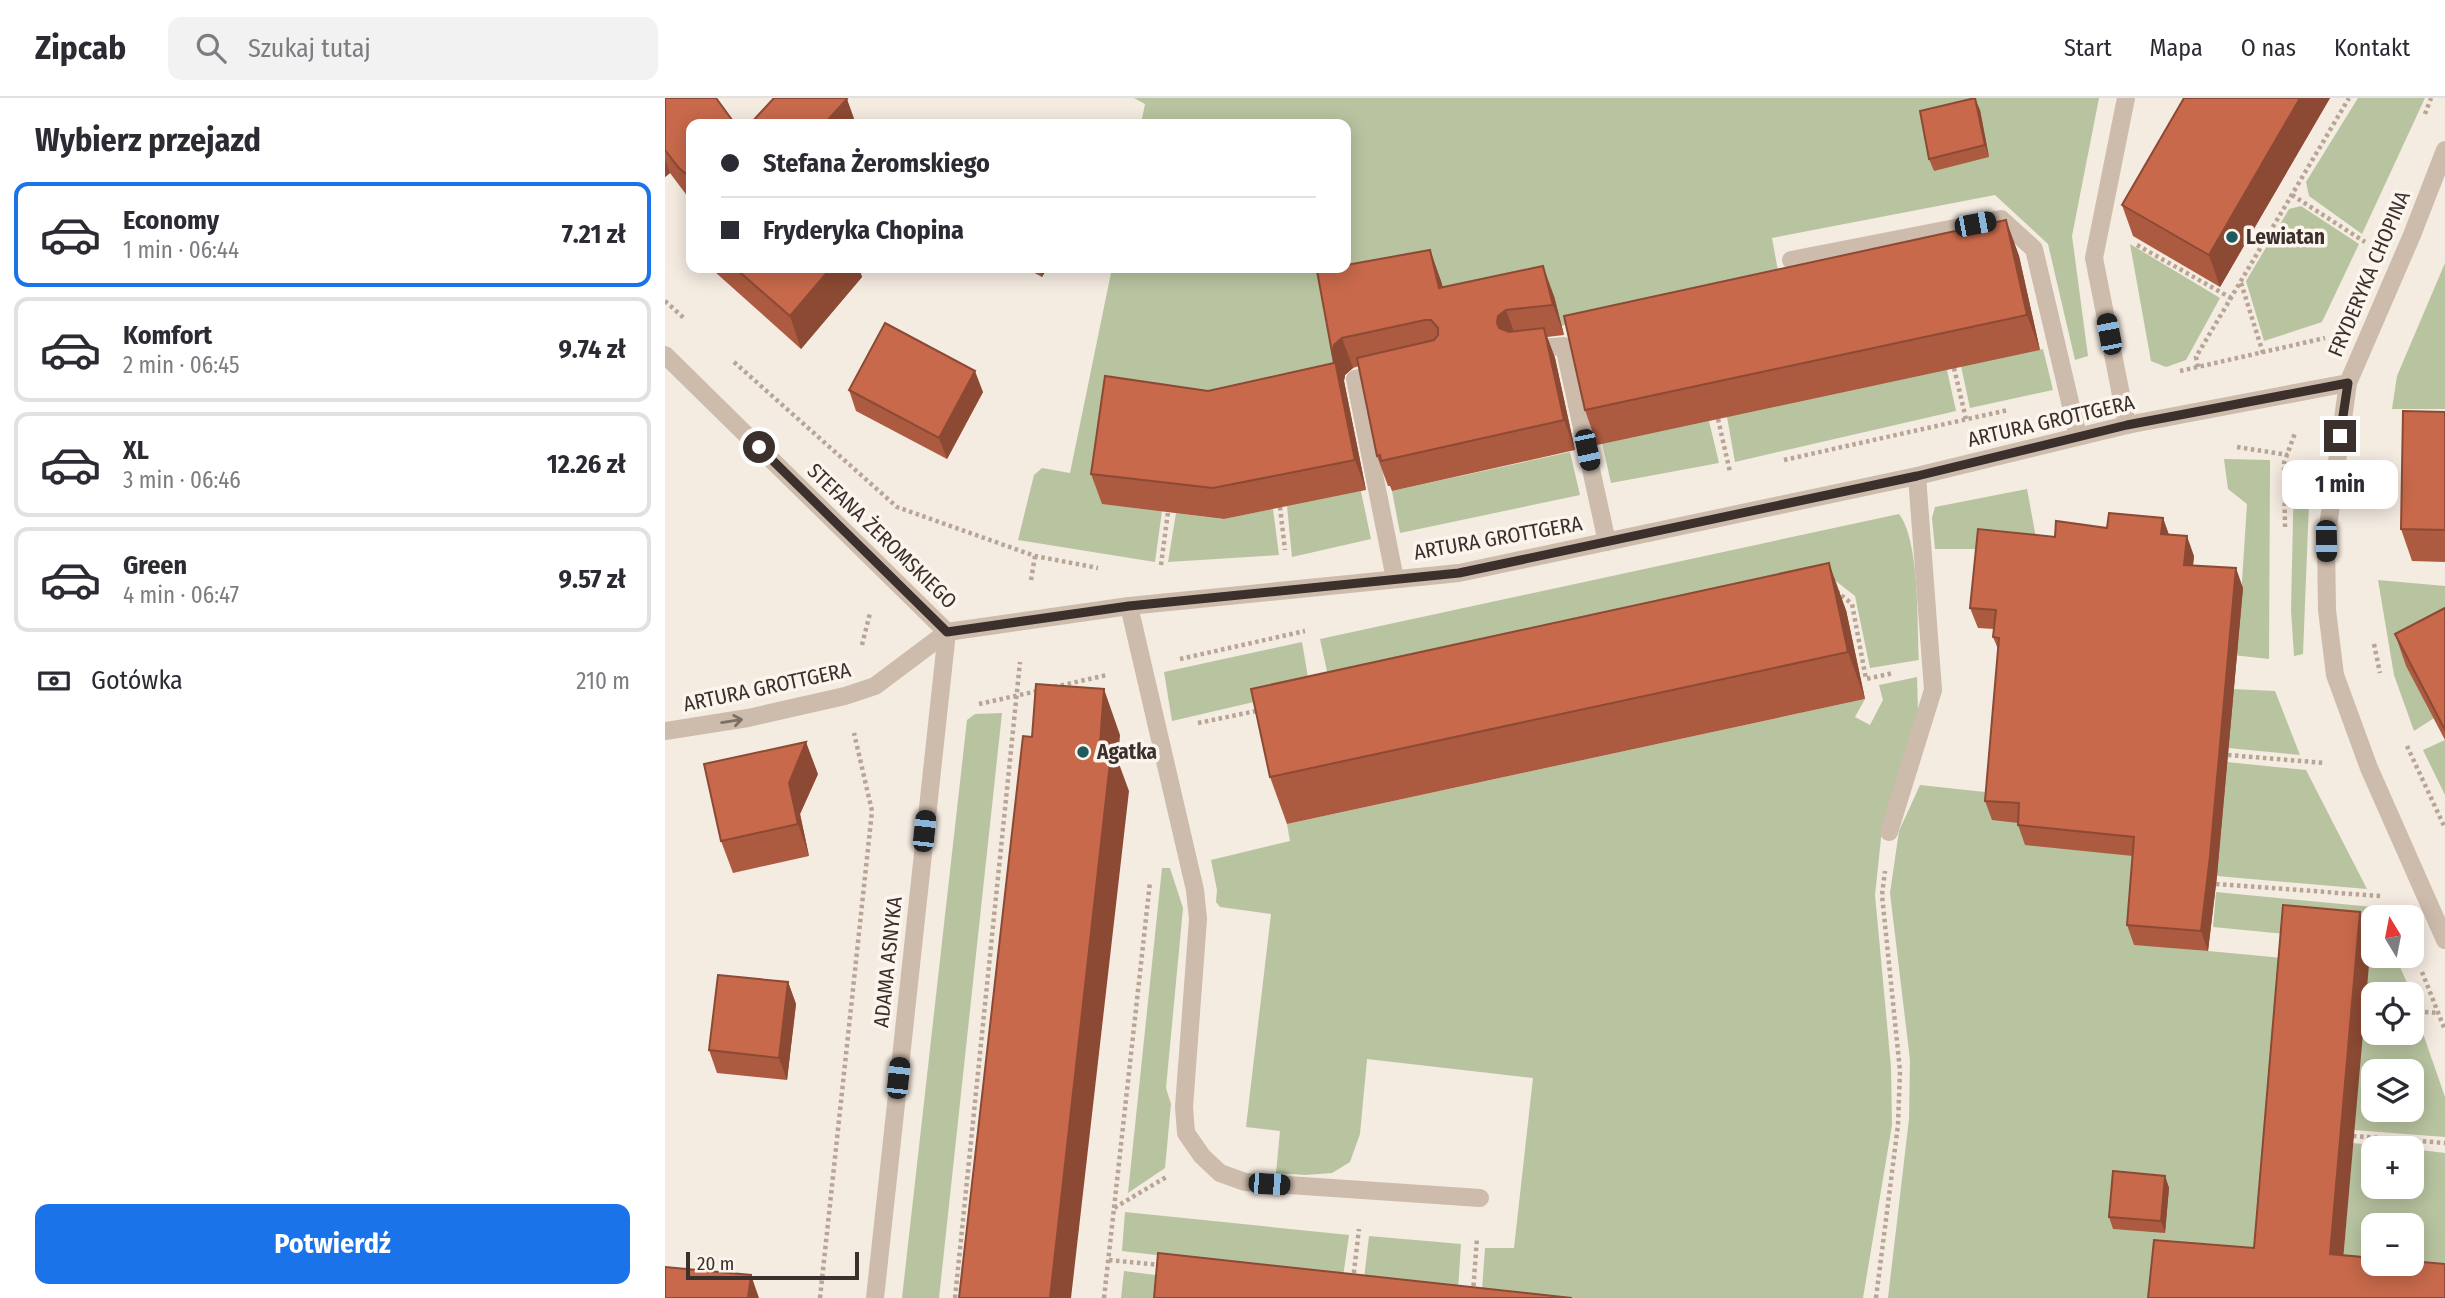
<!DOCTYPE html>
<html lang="pl">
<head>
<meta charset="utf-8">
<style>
  :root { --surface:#fff; --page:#f2f2f3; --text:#2b2b33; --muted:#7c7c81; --line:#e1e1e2; --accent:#1a73e8 }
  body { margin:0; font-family:"Fira Sans Condensed",sans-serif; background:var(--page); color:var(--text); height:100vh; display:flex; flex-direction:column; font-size:26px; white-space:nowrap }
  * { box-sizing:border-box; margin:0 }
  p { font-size:23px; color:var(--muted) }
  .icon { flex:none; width:38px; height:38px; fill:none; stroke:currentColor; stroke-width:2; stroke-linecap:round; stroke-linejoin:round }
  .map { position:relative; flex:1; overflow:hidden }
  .details { display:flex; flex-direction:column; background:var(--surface); width:665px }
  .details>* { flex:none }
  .top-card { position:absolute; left:21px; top:21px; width:665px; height:154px; border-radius:14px; box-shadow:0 4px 18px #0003; display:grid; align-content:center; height:154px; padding:0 35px; background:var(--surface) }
  .needle { width:46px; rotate:350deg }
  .fabs { position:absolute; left:1696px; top:807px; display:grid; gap:14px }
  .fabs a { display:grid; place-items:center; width:63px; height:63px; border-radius:14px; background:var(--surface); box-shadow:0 4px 18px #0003; font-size:35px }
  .scale { position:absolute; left:21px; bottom:18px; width:173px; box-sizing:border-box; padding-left:7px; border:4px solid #3b302b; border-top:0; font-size:19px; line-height:24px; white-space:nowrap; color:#3b302b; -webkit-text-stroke:5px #fbf5ee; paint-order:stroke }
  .end { position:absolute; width:32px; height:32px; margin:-16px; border:9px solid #3b302b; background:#fff; box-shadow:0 0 0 4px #fff }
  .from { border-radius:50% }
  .bubble { position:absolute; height:49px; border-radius:14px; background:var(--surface); box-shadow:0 4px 18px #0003; font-size:23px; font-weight:700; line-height:49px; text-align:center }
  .car { position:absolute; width:21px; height:42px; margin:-21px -10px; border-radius:9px; box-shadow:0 0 5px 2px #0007; background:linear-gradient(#222 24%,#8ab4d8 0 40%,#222 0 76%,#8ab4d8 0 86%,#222 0) }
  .top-card b { display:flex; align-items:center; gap:24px; height:66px; font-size:26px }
  .top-card b+b { border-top:2px solid var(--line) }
  .top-card i { width:18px; height:18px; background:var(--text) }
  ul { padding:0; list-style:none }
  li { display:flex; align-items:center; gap:21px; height:105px; margin:0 14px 10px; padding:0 21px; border:4px solid var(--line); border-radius:14px }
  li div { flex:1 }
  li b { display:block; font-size:26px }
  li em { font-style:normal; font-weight:700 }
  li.current { border-color:var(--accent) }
  li>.icon { width:63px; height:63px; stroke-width:1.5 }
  h2 { padding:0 35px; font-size:32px; line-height:84px }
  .pay { display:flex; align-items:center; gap:18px; height:77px; padding:0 35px; font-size:26px }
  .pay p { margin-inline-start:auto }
  .cta { display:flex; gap:14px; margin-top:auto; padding:14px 35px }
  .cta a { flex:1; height:80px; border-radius:14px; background:var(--accent); color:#fff; font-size:28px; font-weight:700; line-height:80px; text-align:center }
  header { display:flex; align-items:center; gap:42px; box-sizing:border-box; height:98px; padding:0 35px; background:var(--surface); border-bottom:2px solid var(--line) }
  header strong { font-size:33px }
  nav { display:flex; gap:38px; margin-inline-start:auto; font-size:24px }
  .search { width:490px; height:63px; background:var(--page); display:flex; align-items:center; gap:18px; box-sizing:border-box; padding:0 24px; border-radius:14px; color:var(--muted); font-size:26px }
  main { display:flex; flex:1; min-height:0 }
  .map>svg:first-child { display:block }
</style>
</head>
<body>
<header>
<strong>Zipcab</strong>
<div class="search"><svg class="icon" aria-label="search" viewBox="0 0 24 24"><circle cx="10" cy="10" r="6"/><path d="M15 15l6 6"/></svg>Szukaj tutaj</div>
<nav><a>Start</a><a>Mapa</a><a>O nas</a><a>Kontakt</a></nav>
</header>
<main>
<section class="details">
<h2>Wybierz przejazd</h2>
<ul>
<li class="current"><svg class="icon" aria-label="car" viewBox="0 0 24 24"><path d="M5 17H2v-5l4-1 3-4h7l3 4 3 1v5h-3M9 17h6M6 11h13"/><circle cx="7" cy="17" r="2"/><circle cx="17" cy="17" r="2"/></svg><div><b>Economy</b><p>1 min · 06:44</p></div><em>7.21 zł</em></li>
<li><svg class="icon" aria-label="car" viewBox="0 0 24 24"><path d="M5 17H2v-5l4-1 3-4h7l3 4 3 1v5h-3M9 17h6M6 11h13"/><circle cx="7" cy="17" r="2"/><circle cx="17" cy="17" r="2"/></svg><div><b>Komfort</b><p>2 min · 06:45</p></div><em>9.74 zł</em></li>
<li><svg class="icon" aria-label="car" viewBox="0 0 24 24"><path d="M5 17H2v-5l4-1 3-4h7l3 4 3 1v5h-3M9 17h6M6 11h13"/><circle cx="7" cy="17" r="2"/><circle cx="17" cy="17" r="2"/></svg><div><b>XL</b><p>3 min · 06:46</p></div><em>12.26 zł</em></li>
<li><svg class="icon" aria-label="car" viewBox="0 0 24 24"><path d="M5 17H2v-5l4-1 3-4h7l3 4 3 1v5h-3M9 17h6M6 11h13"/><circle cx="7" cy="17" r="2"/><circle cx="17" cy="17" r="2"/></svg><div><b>Green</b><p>4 min · 06:47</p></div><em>9.57 zł</em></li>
</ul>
<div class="pay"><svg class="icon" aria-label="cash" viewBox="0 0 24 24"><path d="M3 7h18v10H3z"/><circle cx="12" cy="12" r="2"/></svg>Gotówka<p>210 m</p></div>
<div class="cta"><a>Potwierdź</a></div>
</section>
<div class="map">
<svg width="1780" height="1200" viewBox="0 0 1780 1200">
  <rect width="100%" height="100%" fill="#f4ebe1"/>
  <g fill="#b8c4a0" fill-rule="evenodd">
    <path d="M469 0H1434L1407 138 1423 258 1410 262 1383 146 1330 97 1107 140 1115 184 1282 272 1291 313 1070 364 1062 319 968 339 1044 323 1054 365 946 385 910 224 896 228 888 198 668 261 706 441 627 459 622 408 497 413 490 464 353 442 369 377 377 370 405 375 447 170H681V26H476L480 6Z"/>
    <path d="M1693 0H1760L1697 136 1644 98 1641 84Z"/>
    <path d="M1636 108 1694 146 1657 224 1599 243 1581 183 1624 111Z"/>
    <path d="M1465 146 1555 200 1521 262 1501 269 1486 263Z"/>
    <path d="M1780 165V311H1727L1732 278Z"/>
    <path d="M1378 251 1388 292 1305 310 1296 268Z"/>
    <path d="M905 354 915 397 735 435 727 393Z"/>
    <path d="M1559 361 1605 362 1604 561 1393 538 1573 545 1582 406 1563 391Z"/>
    <path d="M1629 376 1645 380 1638 556 1629 558 1626 512Z"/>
    <path d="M1362 391 1374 456 1321 451H1270L1267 420 1270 409Z"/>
    <path d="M608 411 614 457 503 464 511 415 558 421Z"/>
    <path d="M1234 416C1255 443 1252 526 1254 562L1205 570 1190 498 1167 480 665 587 655 541Z"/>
    <path d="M1713 482 1780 488V547L1769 620 1749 633 1729 577Z"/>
    <path d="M637 544 645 591 507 623 499 574Z"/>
    <path d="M1252 579 1253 613 1217 731 1210 797 1226 969 1227 1027 1198 1200H897L817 1192 820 1150H849L868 980 702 961 695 1036 685 1064 667 1075 640 1077 611 1075 615 1033 581 1029 606 816 555 809 551 804 552 792 546 762 625 743 622 726 1200 601 1190 619 1205 627 1218 602 1214 587Z"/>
    <path d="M1568 591 1610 593 1635 657 1563 650Z"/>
    <path d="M337 615 274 1200H237L302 622 310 616Z"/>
    <path d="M1780 642V697L1758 652Z"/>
    <path d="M1562 664 1641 672 1702 791 1552 778Z"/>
    <path d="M1255 687 1329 695 1479 735 1469 846 1627 861 1658 1102 1530 1200H1223L1244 1021 1245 962 1225 795 1234 733Z"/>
    <path d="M497 770H505L518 810 501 990 506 1006 500 1070 463 1095Z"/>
    <path d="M1551 794 1708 809 1713 819H1708V858H1730L1752 907 1747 906 1746 896H1708V904L1700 903 1705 844 1548 829Z"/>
    <path d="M1699 915 1708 916V934H1746L1747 920 1753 921 1780 999V1039L1689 1032ZM1708 973H1746V1012H1708Z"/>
    <path d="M1688 1045 1736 1050H1708V1088H1746L1747 1051 1780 1055V1195L1676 1186ZM1708 1127H1746V1166H1708Z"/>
    <path d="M460 1114 684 1137 678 1179 457 1153Z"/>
    <path d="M704 1138 796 1146 793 1191 699 1181Z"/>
    <path d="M459 1173 560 1186 558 1200H456Z"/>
  </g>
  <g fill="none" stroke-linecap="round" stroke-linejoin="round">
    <g stroke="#b9a596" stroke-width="4.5" stroke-dasharray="3.5 3.5" stroke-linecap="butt">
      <path d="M1760 16 1766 0"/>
      <path d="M1627 97 1700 144"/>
      <path d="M1472 147 1566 200"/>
      <path d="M1576 185 1598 255"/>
      <path d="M0 203 20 221"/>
      <path d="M69 264 232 409 370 458 433 470"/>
      <path d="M1533 269 1531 259 1684 0"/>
      <path d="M1289 270 1301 321"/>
      <path d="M1515 273 1660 240"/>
      <path d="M1053 321 1065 374"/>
      <path d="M1572 349 1623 357"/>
      <path d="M1119 362 1343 312"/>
      <path d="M615 409 620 452"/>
      <path d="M1620 429 1619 365 1630 335"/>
      <path d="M496 467 503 414"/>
      <path d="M366 482 370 458"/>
      <path d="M1171 493 1187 506 1201 581 1228 575"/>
      <path d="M1709 546 1715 575"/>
      <path d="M197 547 205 515"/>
      <path d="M515 561 640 533"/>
      <path d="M389 589 442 577"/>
      <path d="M314 606 377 592"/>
      <path d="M533 625 596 612"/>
      <path d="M1742 648 1780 730"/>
      <path d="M1563 657 1660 665"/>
      <path d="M1551 786 1716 798"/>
      <path d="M1757 874 1780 932"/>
      <path d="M1700 910 1708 911"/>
      <path d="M1746 913 1773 915"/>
      <path d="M1688 1038 1780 1045"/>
      <path d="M449 1110 485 784"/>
      <path d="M444 1162 495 1167"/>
      <path d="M688 1182 694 1131"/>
      <path d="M808 1195 812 1140"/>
      <path d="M155 1200 207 713 189 635"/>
      <path d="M290 1200 355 564"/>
      <path d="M439 1200 449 1110 503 1078"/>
      <path d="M1211 1200 1233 1027 1235 973 1217 797 1220 773"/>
    </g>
    <g stroke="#cdbbac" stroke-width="18">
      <path d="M1461 0 1429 160 1462 327"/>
      <path d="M1780 52 1747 137 1683 285 1661 443 1662 512 1670 577 1704 670 1780 842"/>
      <path d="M1126 162 1336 121 1369 151 1413 338"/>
      <path d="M865 251 899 248 942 444"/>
      <path d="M0 257 282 534"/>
      <path d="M720 274 690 281 730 481"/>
      <path d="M464 508 530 792 533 821 519 1009 521 1035 537 1058 555 1075 580 1084 815 1100"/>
      <path d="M0 633 83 620 180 598 210 588 282 534 464 508 794 475 1252 378 1462 327 1683 285"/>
      <path d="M1224 734 1268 592 1252 378"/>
      <path d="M210 1200 282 534"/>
    </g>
  </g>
  <g fill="#ac5a40">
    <path d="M0 0 26 26V103L5 75 0 79Z"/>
    <path d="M1519 0H1665L1555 189 1468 138 1457 107Z"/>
    <path d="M1315 12 1324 59 1269 73 1264 61Z"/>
    <path d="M1341 122 1354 158 1375 252 932 347 920 312Z"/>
    <path d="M765 152 778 189 889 198 899 237 882 239 890 260 910 352 727 393 725 388H723L712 358 694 268 688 270 680 277 679 283 701 392 559 421 437 406 426 376 543 293 669 265 652 173Z"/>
    <path d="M49 170H194L197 179 136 251 50 174Z"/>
    <path d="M360 170H382L377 179Z"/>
    <path d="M184 292 318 294 282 361 191 313Z"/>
    <path d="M1780 314V464L1747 463 1736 431Z"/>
    <path d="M1498 420 1504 437 1529 458 1528 467 1578 490 1552 778 1543 853 1469 847 1462 827 1468 758 1360 747 1353 727V725L1327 722 1320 703 1333 551 1328 539 1329 531 1313 530 1305 510 1390 439Z"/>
    <path d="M1780 510V642L1741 568 1730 536Z"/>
    <path d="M1181 512 1200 601 622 726 605 679Z"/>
    <path d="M153 676 135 716 144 758 68 775 56 743Z"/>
    <path d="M123 884 131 906 122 982 52 975 44 952Z"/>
    <path d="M1500 1078 1504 1090 1500 1135 1448 1131 1444 1119Z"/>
  </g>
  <g fill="#8c4a34">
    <path d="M1310 0 1315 12 1324 59 1320 47Z"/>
    <path d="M1635 0H1665L1555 189 1544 157Z"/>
    <path d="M182 1 191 26H159Z"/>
    <path d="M0 61 5 75 0 79Z"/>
    <path d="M1341 122 1354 158 1375 252 1362 217Z"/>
    <path d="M765 152 776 183 785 220 774 190Z"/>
    <path d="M878 168 889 198 899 237 888 207Z"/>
    <path d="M166 170H194L197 179 136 251 125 218Z"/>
    <path d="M373 170H382L377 179Z"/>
    <path d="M841 212 852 242 844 248 832 225 833 218Z"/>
    <path d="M879 230 890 260 910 352 899 322Z"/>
    <path d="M677 240 688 270 680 277 679 283 701 392 690 362 668 253 669 247Z"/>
    <path d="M310 273 318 294 282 361 274 340Z"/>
    <path d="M1498 420 1505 440 1496 436Z"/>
    <path d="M1522 438 1529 458 1526 487 1519 467Z"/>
    <path d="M1164 465 1181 512 1200 601 1183 554Z"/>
    <path d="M1571 470 1578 490 1552 778 1543 853 1536 833Z"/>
    <path d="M439 591 455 637 453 663 464 693 406 1200H385Z"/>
    <path d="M141 644 153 676 135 716 144 758 133 726 124 685Z"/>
    <path d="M1695 814 1706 844 1676 1186 1665 1156Z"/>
    <path d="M123 884 131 906 122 982 114 960Z"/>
    <path d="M1500 1078 1504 1090 1500 1135 1496 1123Z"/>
    <path d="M86 1177 94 1200H83Z"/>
  </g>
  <g fill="#c8694b" stroke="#8c4a34" stroke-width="2">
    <path d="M0 0H51L70 26H26V80L14 70 0 52Z"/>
    <path d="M109 0H181L182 1 159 26H85Z"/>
    <path d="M1310 0 1320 47 1264 61 1255 13Z"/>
    <path d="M1519 0H1635L1544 157 1457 107Z"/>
    <path d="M1341 122 1362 217 920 312 899 218Z"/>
    <path d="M765 152 774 190 878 168 888 207 841 212 833 218 832 225 834 230 844 234 879 230 899 322 716 363 715 357 712 358 692 260 769 242 773 237V230L766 222H760L677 240 669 247 668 253 690 362 548 390 426 376 440 278 543 293 669 265 652 173 667 170H681V167Z"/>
    <path d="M70 170H166L125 218Z"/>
    <path d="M220 225 310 273 274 340 184 292Z"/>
    <path d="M1738 313 1780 314V432L1736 431Z"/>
    <path d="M1444 415 1498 420 1496 436 1522 438 1519 467 1571 470 1545 758 1536 833 1462 827 1469 739 1353 727 1354 705 1320 703 1334 540 1328 539 1331 512 1305 510 1313 431 1390 439 1391 423 1442 430Z"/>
    <path d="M1164 465 1183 554 605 679 586 591Z"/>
    <path d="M1780 510V632L1730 536Z"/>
    <path d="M371 586 439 591 435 646 447 647 385 1200H294L358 638 367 639Z"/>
    <path d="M141 644 124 685 133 726 56 743 39 666Z"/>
    <path d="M1618 807 1695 814 1665 1156 1708 1160V1166H1746V1163L1780 1166V1200H1483L1489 1142 1589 1150Z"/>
    <path d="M53 877 123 884 114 960 44 952Z"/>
    <path d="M1448 1073 1500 1078 1496 1123 1444 1119Z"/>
    <path d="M493 1155 907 1200H489Z"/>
    <path d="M0 1169 86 1177 83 1200H0Z"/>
  </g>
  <defs><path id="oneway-shaft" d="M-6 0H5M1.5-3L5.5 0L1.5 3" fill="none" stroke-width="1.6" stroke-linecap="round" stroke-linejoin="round" transform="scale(1.75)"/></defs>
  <use stroke="#7d6f65" href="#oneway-shaft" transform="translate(67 623) rotate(-9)"/>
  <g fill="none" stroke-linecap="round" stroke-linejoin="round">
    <path stroke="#3b302b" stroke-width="9" d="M94 349 282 534 464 508 794 475 1252 378 1462 327 1683 285 1675 338"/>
  </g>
  <g fill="#1f5a5e" stroke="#fbf5ee" stroke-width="2.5">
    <circle cx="1567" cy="139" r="7"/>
    <circle cx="418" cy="654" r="7"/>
  </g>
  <g text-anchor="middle" stroke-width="7" stroke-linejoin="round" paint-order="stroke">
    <g font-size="21" font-weight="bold" fill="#3b302b" stroke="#fbf5ee" text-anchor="start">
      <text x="1581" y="146">Lewiatan</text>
      <text x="432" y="661">Agatka</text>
    </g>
    <g font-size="21" fill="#3b302b" stroke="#fbf5ee">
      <text transform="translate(1704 176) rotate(-67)" y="7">FRYDERYKA CHOPINA</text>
      <text transform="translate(1386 323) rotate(-13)" y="7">ARTURA GROTTGERA</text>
      <text transform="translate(217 438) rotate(44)" y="7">STEFANA ŻEROMSKIEGO</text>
      <text transform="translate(833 440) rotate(-10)" y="7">ARTURA GROTTGERA</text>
      <text transform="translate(102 589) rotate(-12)" y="7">ARTURA GROTTGERA</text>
      <text transform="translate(223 864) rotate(-84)" y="7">ADAMA ASNYKA</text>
    </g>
  </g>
</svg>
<div class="fabs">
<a><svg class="needle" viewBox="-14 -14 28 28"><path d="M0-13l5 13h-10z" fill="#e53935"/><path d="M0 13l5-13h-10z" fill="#7c7c81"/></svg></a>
<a><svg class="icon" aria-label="locate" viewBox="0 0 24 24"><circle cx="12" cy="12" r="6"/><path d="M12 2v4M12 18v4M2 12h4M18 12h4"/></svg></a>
<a><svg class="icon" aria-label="layers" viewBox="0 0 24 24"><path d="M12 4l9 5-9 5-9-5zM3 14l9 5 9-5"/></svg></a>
<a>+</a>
<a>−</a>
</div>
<div class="scale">20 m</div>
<i class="end from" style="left:94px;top:349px"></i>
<i class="end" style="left:1675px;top:338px"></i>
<div class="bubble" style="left:1617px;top:362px;width:116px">1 min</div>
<i class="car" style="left:1310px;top:126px;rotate:79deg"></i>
<i class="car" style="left:1444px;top:236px;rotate:349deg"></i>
<i class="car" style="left:922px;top:352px;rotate:168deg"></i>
<i class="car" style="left:1661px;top:443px;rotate:179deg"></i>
<i class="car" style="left:259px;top:733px;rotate:6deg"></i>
<i class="car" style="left:233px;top:980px;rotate:6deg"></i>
<i class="car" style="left:604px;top:1086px;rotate:94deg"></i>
<div class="top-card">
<b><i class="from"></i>Stefana Żeromskiego</b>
<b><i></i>Fryderyka Chopina</b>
</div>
</div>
</main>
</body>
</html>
